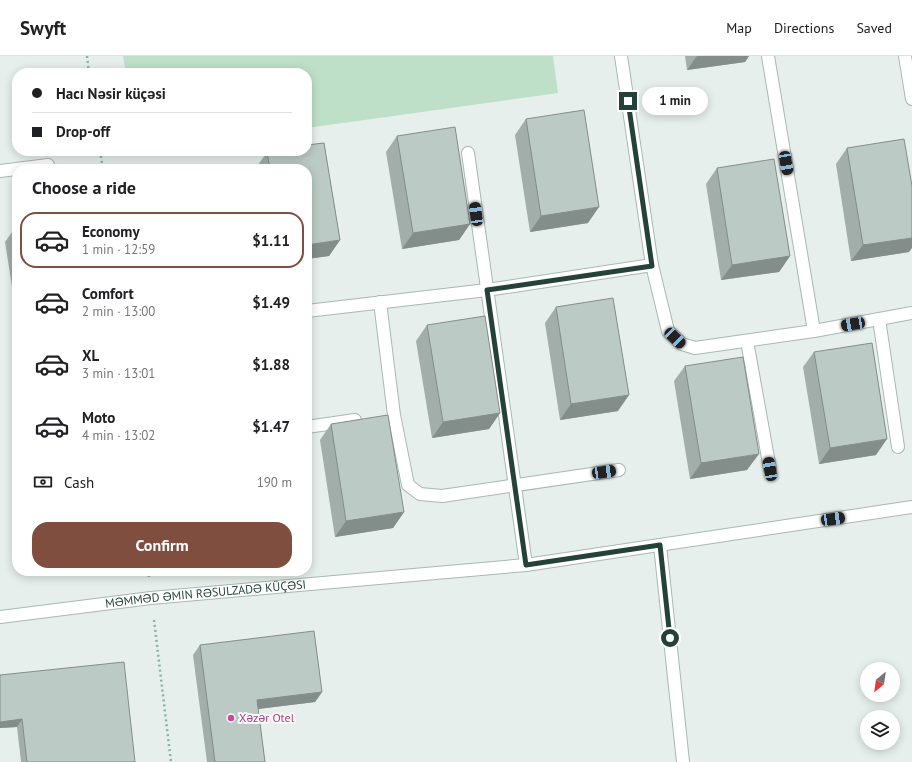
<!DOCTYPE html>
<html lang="en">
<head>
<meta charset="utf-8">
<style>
  :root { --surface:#fff; --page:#f2f2f2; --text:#202124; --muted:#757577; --line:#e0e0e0; --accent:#7f4e3f }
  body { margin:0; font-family:"PT Sans",sans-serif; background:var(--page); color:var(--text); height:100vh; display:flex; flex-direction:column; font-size:15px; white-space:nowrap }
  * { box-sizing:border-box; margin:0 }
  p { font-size:13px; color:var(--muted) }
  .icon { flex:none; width:22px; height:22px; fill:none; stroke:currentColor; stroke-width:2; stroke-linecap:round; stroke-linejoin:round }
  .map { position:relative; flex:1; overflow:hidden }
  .drawer { position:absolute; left:12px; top:108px; width:300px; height:412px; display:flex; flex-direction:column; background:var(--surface); border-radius:16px; box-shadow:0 2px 10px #0003 }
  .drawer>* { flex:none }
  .banner { position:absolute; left:12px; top:12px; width:300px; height:88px; border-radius:16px; box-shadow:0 2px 10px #0003; display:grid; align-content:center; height:88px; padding:0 20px; background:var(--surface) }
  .needle { width:26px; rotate:209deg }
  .fabs { position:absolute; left:860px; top:606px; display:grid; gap:8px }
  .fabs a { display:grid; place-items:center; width:40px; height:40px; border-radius:50%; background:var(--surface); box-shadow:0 2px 10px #0003; font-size:20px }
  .end { position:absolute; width:18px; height:18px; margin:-9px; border:5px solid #24423a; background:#fff; box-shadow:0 0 0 2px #fff }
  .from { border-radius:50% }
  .bubble { position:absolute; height:28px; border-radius:14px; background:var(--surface); box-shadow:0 2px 10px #0003; font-size:13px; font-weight:600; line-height:28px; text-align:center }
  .car { position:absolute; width:12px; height:24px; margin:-12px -6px; border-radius:5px; box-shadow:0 0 3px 1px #0007; background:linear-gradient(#222 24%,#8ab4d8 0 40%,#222 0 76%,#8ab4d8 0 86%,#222 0) }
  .banner b { display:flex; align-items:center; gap:14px; height:38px; font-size:15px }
  .banner b+b { border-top:1px solid var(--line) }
  .banner i { width:10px; height:10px; background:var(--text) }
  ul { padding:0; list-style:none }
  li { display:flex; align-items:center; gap:12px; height:56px; margin:0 8px 6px; padding:0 12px; border:2px solid transparent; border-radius:16px }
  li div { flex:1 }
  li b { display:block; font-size:15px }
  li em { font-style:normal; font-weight:600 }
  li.current { border-color:var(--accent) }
  li>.icon { width:36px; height:36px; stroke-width:1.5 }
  h2 { padding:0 20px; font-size:18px; line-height:48px }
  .pay { display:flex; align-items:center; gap:10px; height:44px; padding:0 20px; font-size:15px }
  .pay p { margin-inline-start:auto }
  .primary-button { display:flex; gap:8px; margin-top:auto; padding:8px 20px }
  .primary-button a { flex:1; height:46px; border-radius:16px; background:var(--accent); color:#fff; font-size:16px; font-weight:600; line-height:46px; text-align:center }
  header { display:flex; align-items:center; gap:24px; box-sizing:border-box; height:56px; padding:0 20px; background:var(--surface); border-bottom:1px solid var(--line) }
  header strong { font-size:19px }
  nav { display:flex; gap:22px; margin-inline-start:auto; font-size:14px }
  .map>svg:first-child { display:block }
</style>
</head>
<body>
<header>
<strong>Swyft</strong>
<nav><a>Map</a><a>Directions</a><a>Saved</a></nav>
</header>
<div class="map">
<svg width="912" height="706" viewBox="0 0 912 706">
  <rect width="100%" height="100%" fill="#e6efeb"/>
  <path fill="#bfe0c8" d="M123 0H553L558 37 307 72V17H126Z"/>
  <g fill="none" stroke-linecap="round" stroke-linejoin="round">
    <defs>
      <g id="minor">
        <path d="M621 0 652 209 668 275 682 288 695 292 814 275 912 257"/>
        <path d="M768 0 814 275"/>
        <path d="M905 0 912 43"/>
        <path d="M468 97 526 509"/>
        <path d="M0 115 48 109"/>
        <path d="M380 246 394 359 408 429 420 438 442 440 619 414"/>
        <path d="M307 255 487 234 652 209"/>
        <path d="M879 263 898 391"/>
        <path d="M747 285 770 413"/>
        <path d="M307 371 355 364"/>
        <path d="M660 489 683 706"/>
        <path id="s1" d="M0 561 151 542 526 509 912 451"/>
      </g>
    </defs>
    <use href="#minor" stroke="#a8b8b2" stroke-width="14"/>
    <g stroke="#86b3a5" stroke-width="2.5" stroke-dasharray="2 3" stroke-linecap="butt">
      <path d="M87 0 89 17"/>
      <path d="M100 95 103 113"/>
      <path d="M148 515 149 521"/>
      <path d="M154 564 171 706"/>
    </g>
    <use href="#minor" stroke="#fff" stroke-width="12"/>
  </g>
  <g fill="#a1aea9">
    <path d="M685 0H749L745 6 687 14Z"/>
    <path d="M526 63 588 167 530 176 515 79Z"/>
    <path d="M397 80 470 168 459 184 402 193 386 96Z"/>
    <path d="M324 87 340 184 329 200 307 203V113H256V112L267 96 272 95H307V89Z"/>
    <path d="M847 92 909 196 851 205 836 108Z"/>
    <path d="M717 112 790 200 779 216 721 224 706 128Z"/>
    <path d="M17 169V262L5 186Z"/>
    <path d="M556 251 618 355 560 364 545 267Z"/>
    <path d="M427 269 500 357 489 373 432 382 416 285Z"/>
    <path d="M814 296 876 399 819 408 803 311Z"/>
    <path d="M685 310 747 414 690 423 674 325Z"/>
    <path d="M331 368 404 456 393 472 335 481 320 384Z"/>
    <path d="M200 589 322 636 315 646 258 653 265 706H207L193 599Z"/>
    <path d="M0 619 135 706H21L17 671 0 672Z"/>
  </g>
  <g fill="#838d89">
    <path d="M697 0H749L745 6 687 14Z"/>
    <path d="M599 151 588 167 530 176 541 160Z"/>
    <path d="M470 168 459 184 402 193 413 177Z"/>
    <path d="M912 182V192L909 196 851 205 863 189Z"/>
    <path d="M340 184 329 200 307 203V189Z"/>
    <path d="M790 200 779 216 721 224 732 209Z"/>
    <path d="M629 339 618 355 560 364 571 348Z"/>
    <path d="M500 357 489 373 432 382 443 366Z"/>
    <path d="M887 383 876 399 819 408 830 392Z"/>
    <path d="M759 398 747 414 690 423 701 407Z"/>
    <path d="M404 456 393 472 335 481 346 465Z"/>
    <path d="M322 636 315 646 250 654 257 644Z"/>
    <path d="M22 663 17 671 0 672V666Z"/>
  </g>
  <g fill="#bbcac4" stroke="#838d89">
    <path d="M584 54 599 151 541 160 526 63Z"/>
    <path d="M455 71 470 168 413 177 397 80Z"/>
    <path d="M904 83 912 130V182L863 189 847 92Z"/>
    <path d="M324 87 340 184 307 189V113H270L267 96 272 95H307V89Z"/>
    <path d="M774 103 790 200 732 209 717 112Z"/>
    <path d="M613 242 629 339 571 348 556 251Z"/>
    <path d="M485 260 500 357 443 366 427 269Z"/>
    <path d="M872 287 887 383 830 392 814 296Z"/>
    <path d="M743 301 759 398 701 407 685 310Z"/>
    <path d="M388 359 404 456 346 465 331 368Z"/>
    <path d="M314 575 322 636 257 644 265 706H215L200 589Z"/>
    <path d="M124 606 135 706H27L22 663 0 666V619Z"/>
  </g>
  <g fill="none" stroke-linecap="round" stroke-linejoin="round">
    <path stroke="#24423a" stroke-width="5" d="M628 45 652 210 487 234 526 509 660 489 670 582"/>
  </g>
  <circle fill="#d1479c" stroke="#f7fbf9" stroke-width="1.5" cx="231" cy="662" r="4"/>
  <g text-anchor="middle" stroke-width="4" stroke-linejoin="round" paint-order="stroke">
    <g font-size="12" fill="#24423a" stroke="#f7fbf9">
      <text dy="4" stroke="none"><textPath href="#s1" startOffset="207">MƏMMƏD ƏMIN RƏSULZADƏ KÜÇƏSI</textPath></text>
    </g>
    <g font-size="12" fill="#b23c85" stroke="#f7fbf9" text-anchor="start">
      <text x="239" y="666">Xəzər Otel</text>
    </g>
  </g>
</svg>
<div class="fabs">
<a><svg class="needle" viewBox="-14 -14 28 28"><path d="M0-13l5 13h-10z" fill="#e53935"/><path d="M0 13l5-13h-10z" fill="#757577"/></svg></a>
<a><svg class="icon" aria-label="layers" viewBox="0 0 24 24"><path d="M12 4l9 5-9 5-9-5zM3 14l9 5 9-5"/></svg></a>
</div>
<i class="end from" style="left:670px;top:582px"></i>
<i class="end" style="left:628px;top:45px"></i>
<div class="bubble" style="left:642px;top:31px;width:66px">1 min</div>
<i class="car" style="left:786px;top:107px;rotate:170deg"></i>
<i class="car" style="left:476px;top:158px;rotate:352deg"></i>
<i class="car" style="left:853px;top:268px;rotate:260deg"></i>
<i class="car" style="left:675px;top:282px;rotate:134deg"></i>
<i class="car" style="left:770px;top:413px;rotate:350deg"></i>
<i class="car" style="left:604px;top:416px;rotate:82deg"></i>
<i class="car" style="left:833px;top:463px;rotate:82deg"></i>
<div class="banner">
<b><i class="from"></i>Hacı Nəsir küçəsi</b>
<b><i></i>Drop-off</b>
</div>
<section class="drawer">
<h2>Choose a ride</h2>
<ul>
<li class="current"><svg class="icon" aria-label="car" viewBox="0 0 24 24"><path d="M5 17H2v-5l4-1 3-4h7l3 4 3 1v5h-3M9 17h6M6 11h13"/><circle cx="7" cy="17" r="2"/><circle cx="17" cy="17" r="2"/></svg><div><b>Economy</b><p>1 min · 12:59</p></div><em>$1.11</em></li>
<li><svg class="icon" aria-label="car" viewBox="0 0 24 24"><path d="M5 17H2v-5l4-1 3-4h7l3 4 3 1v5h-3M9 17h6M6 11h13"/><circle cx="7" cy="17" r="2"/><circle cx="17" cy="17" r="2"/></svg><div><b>Comfort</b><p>2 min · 13:00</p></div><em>$1.49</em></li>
<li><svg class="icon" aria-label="car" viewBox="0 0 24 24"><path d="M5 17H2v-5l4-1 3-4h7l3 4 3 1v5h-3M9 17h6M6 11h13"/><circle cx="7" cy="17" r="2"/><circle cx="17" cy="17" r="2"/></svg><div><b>XL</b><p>3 min · 13:01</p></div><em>$1.88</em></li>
<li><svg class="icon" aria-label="car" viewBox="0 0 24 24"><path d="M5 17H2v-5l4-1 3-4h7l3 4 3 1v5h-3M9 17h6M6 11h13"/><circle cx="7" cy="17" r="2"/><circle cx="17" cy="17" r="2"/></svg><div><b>Moto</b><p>4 min · 13:02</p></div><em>$1.47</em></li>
</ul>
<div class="pay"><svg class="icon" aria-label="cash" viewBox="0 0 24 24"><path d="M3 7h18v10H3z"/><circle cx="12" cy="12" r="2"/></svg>Cash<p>190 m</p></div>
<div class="primary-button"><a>Confirm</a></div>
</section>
</div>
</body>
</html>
